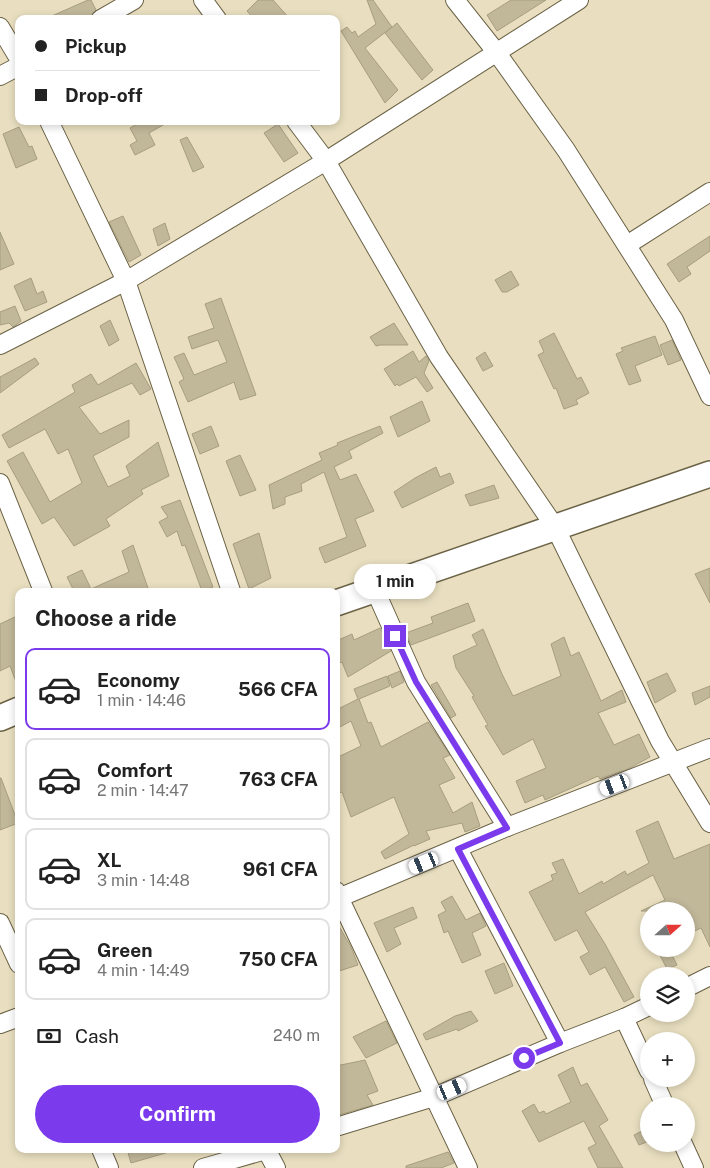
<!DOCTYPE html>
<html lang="en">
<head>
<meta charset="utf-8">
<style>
  :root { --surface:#fff; --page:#f2f2f2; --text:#222; --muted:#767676; --line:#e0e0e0; --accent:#7c3aed }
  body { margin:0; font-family:"Public Sans",sans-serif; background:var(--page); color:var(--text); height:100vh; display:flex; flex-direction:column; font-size:19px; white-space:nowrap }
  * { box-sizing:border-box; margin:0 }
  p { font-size:16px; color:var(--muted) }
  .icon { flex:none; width:28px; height:28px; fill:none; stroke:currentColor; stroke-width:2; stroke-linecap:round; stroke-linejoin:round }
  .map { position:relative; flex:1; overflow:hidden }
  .sheet { position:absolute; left:15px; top:588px; width:325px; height:565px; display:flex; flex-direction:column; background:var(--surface); border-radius:10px; box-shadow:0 2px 8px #0003 }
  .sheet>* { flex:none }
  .hud { position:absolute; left:15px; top:15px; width:325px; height:110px; border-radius:10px; box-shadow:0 2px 8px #0003; display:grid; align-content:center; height:110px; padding:0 20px; background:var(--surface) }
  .needle { width:32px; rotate:69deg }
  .controls { position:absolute; left:640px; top:902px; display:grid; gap:10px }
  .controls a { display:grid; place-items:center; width:55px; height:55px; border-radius:50%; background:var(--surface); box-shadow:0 2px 8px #0003; font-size:25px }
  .end { position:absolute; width:22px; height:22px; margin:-11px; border:6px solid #7c3aed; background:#fff; box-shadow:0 0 0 2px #fff }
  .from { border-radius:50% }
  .bubble { position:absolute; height:35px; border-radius:18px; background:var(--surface); box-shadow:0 2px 8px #0003; font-size:16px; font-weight:700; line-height:35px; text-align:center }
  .car { position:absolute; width:15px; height:30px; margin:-15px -8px; border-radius:6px; box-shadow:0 0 4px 1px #0007; background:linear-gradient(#fff 24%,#345 0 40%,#fff 0 76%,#345 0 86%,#fff 0) }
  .hud b { display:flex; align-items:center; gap:18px; height:48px; font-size:19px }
  .hud b+b { border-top:1px solid var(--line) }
  .hud i { width:12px; height:12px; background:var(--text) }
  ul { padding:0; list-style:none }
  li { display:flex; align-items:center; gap:15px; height:82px; margin:0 10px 8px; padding:0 10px; border:2px solid var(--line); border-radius:10px }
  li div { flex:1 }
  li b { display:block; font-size:19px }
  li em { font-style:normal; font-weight:700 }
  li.selected { border-color:var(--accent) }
  li>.icon { width:45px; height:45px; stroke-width:1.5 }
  h2 { padding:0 20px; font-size:22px; line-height:60px }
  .pay { display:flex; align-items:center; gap:12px; height:55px; padding:0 20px; font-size:19px }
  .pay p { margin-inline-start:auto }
  .cta { display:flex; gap:10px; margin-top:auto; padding:10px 20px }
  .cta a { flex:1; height:58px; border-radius:30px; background:var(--accent); color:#fff; font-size:20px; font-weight:700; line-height:58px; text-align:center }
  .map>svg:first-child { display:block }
</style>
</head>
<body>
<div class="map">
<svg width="710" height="1168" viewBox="0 0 710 1168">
  <rect width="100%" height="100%" fill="#e9dfc0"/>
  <g fill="#c1b799" stroke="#a79e80">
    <path d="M88 0H91L96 10 88 19H45Z"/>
    <path d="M258 0H273L290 19H254L247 11Z"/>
    <path d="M367 0H373L392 27 365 48 398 90 385 103 341 31 347 27 352 33 355 31 358 37 376 24Z"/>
    <path d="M511 0H546L497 31 487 15Z"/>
    <path d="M397 23 433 70 422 80 385 33Z"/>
    <path d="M142 121H170L149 133 155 145 135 155 130 145 137 141 130 128Z"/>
    <path d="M278 124 298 153 284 162 264 133Z"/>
    <path d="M19 127 29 147 32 146 37 159 16 168 3 134Z"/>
    <path d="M187 137 204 167 193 172 180 140Z"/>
    <path d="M123 216 141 255 129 262 109 222Z"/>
    <path d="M165 223 170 239 158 246 153 229Z"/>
    <path d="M0 232 14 264 0 270Z"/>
    <path d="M710 236V251L687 267 691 274 679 282 667 264Z"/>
    <path d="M511 271 519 285 507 292H502L495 280Z"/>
    <path d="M31 278 37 294 43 291 47 302 25 311 14 286Z"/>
    <path d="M221 298 256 395 240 400 234 382 188 402 179 382 184 379 174 357 184 353 194 375 227 362 218 340 192 349 188 337 214 328 205 304Z"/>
    <path d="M15 306 21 321 13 327 9 323 0 325V312Z"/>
    <path d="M110 320 119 340 109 346 100 326Z"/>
    <path d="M394 323 408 345H380L376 346 370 337Z"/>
    <path d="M554 333 577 379 581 377 589 393 576 400 578 404 564 409 556 388 554 389 538 355 544 352 539 341Z"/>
    <path d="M655 336 662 355 635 366 641 381 629 385 616 354 623 351 621 348Z"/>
    <path d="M672 340 681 360 668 365 660 345Z"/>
    <path d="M413 351 419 362 426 356 429 361 424 373 433 388 427 392 416 377 399 386 397 384 395 386 384 369Z"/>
    <path d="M485 352 493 366 483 371 476 358Z"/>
    <path d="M35 358 39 364 0 393V377Z"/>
    <path d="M136 363 151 389 140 395 132 383 79 407 100 434 129 420V437L93 456 108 487 130 476 126 466 158 442 169 476 141 490 143 494 106 519 110 526 74 546 54 517 42 524 7 461 23 452 50 502 82 483 68 449 58 454 45 429 9 448 2 435 75 392 72 385 91 374 98 385Z"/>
    <path d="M422 401 430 421 398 437 390 417Z"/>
    <path d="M211 426 219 446 200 454 192 434Z"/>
    <path d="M380 426 383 433 349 451 352 458 334 467 340 480 356 474 374 511 355 519 366 546 325 563 319 548 347 537 324 472 301 484 302 491 285 497V504L273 509 269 485 322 460 319 453 338 445 337 443Z"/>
    <path d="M240 455 256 490 240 496 226 461Z"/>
    <path d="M436 467 440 477 450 473 454 483 402 508 394 492 415 478Z"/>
    <path d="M494 485 499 498 470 506 465 495Z"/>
    <path d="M180 500 213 587 202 591 185 545 182 546 177 531 167 537 159 522 168 517 161 507Z"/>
    <path d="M259 533 271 578 249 589 233 544Z"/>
    <path d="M133 545 149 591H74L67 577 82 570 91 589 129 572 122 551Z"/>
    <path d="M710 568V603L695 574Z"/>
    <path d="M468 603 475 621 411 645 406 633 433 623 431 617Z"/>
    <path d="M19 615V687H18L10 666 0 671V624Z"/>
    <path d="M380 628 391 651 348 677 342 662 336 664V641L352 634 354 640Z"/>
    <path d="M483 629 502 674 513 696 561 676 551 644 564 637 571 656 579 652 601 701 622 690 626 702 598 713 614 745 639 734 650 757 628 769 600 779 598 776 545 800 543 795 525 803 516 781 546 768 533 739 503 755 485 726 488 725 472 697 474 696 456 668 453 656 477 645 472 635Z"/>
    <path d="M400 671 404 682 392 688 388 676Z"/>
    <path d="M667 673 676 691 655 703 647 682Z"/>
    <path d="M387 676 390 686 359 699 368 723 371 722 381 747 428 722 450 755 443 758 455 778 439 785 453 813 472 802 480 826 465 832 462 823 426 831 430 839 414 846V845L385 859 381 852 409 834 394 797 351 817 342 792 336 794V758L361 746 351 721 336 729V710L358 699 354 689Z"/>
    <path d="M437 682 456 715 451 718 431 685Z"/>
    <path d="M710 686V697L695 705 692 693Z"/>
    <path d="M0 778H1L18 823 0 830Z"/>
    <path d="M658 821 674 859 710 844V947L701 928 686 935V911H641L665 900 653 875 585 912 605 944 634 997 624 1002 605 967 590 975 580 957 589 952 577 930 555 941 529 892 553 880 551 875 557 873 552 863 563 859 579 894 602 881 603 884 625 871 627 875 649 863 636 831Z"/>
    <path d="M452 896 466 920 480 913 486 926 472 933 481 955 462 963 448 931 444 933 438 915 446 911 441 902Z"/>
    <path d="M413 907 417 918 394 928 401 944 387 952 374 923Z"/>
    <path d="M336 921 351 947 358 965 336 972Z"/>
    <path d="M657 949H669L677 965 667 969Z"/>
    <path d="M504 963 513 986 495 994 485 971Z"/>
    <path d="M471 1011 478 1021 458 1031 457 1029 426 1040 423 1034 455 1016Z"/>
    <path d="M386 1021 397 1043 366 1058 353 1037Z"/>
    <path d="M365 1060 378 1091 367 1095 373 1105 339 1115 336 1107V1066Z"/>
    <path d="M573 1067 581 1086 587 1083 608 1120 599 1126 623 1168H598L588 1148 596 1144 584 1121 539 1142 522 1111 534 1104 539 1113 544 1111 546 1114 571 1102 558 1075Z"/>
    <path d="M644 1130 649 1141 639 1145 634 1135Z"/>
    <path d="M127 1149H168L169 1152 131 1163Z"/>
    <path d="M448 1152 454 1163 441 1168H406V1166Z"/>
  </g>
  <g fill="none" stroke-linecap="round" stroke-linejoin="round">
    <defs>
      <g id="street">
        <path d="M203 0 217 19"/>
        <path d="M455 0 497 53 566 150 674 320 710 396"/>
        <path d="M101 19 134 0"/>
        <path d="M0 27 19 59"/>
        <path d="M0 76 19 66"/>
        <path d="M49 121 126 281 231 591"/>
        <path d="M296 121 326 161 439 357 555 527 660 741 710 823"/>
        <path d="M627 245 710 192"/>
        <path d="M0 345 126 281 326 161 579 0"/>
        <path d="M0 483 43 591"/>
        <path d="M375 590 416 682 507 827"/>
        <path d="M458 849 560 1043"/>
        <path d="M336 891 468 1168"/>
        <path d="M336 899 507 827 710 748"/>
        <path d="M0 923 19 964"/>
        <path d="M686 988 710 976"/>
        <path d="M624 1018 649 1071"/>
        <path d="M0 1024 19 1017"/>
        <path d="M653 1079 665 1106"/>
        <path d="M336 1127 434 1097 560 1043 624 1018 649 1006"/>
        <path d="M683 1144 694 1168"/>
        <path d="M101 1149 109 1168"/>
        <path d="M266 1149 276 1168"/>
        <path d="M203 1168 269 1149"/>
      </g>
      <g id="secondary">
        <path d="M336 603 710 474"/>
        <path d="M0 718 19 710"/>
      </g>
    </defs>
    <use href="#street" stroke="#6b6246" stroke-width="20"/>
    <use href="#secondary" stroke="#6b6246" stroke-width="28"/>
    <use href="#street" stroke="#fff" stroke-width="18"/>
    <use href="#secondary" stroke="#fff" stroke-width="25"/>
  </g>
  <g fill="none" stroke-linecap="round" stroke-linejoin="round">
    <path stroke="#7c3aed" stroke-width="6" d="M395 636 416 682 507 828 458 849 560 1043 524 1058"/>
  </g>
</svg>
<div class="controls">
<a><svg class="needle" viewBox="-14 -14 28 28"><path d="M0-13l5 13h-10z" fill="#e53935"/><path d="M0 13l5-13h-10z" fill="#767676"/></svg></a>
<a><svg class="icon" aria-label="layers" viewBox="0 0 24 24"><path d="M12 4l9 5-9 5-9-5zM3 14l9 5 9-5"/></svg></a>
<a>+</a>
<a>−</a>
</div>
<i class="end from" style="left:524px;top:1058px"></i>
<i class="end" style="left:395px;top:636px"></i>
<div class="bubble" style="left:354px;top:564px;width:82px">1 min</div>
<i class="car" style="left:615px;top:785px;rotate:249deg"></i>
<i class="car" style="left:424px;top:863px;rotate:248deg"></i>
<i class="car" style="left:452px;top:1089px;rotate:67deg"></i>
<div class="hud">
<b><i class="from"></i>Pickup</b>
<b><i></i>Drop-off</b>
</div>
<section class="sheet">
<h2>Choose a ride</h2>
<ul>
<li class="selected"><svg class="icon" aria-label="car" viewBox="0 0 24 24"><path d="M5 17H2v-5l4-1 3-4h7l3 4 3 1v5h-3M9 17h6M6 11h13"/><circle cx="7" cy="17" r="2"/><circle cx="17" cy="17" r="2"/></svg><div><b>Economy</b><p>1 min · 14:46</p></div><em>566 CFA</em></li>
<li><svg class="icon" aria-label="car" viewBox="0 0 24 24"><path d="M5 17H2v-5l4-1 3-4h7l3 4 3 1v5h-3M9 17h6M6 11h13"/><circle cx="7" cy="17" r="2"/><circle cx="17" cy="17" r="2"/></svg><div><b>Comfort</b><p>2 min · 14:47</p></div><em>763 CFA</em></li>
<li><svg class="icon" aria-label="car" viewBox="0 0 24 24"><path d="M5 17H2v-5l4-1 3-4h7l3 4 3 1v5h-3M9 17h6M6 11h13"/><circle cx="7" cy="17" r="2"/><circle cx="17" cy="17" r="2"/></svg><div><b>XL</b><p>3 min · 14:48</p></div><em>961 CFA</em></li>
<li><svg class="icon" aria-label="car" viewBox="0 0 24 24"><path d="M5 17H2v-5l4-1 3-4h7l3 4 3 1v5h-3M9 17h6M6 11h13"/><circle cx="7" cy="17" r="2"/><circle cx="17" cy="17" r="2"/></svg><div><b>Green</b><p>4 min · 14:49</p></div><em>750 CFA</em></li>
</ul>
<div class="pay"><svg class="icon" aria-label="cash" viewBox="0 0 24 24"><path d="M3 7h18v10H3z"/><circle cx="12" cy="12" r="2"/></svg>Cash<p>240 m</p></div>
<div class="cta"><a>Confirm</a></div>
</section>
</div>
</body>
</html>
